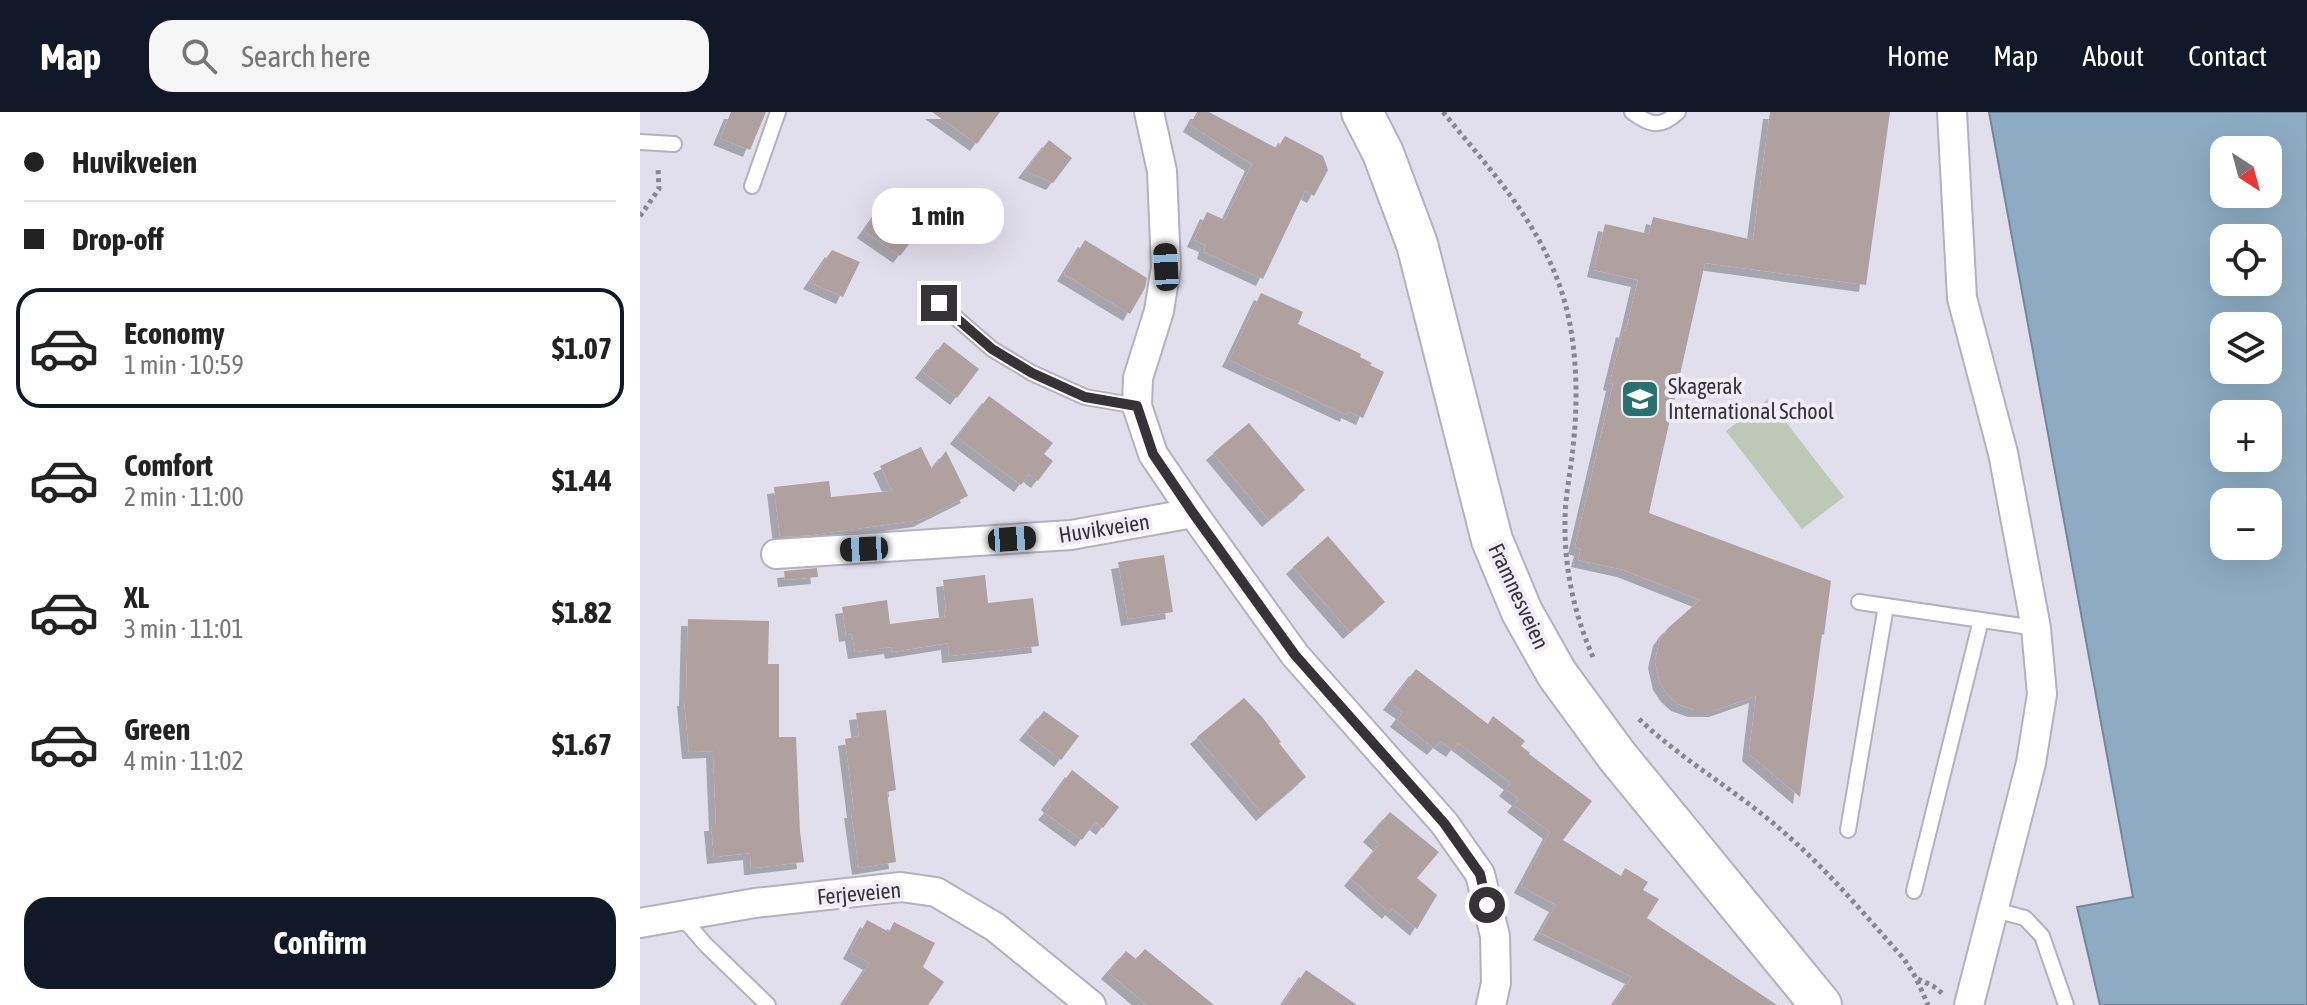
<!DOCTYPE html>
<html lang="en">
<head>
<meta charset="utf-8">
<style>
  :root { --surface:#fff; --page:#f6f6f6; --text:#222; --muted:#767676; --line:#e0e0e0; --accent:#111827 }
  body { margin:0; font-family:"Asap Condensed",sans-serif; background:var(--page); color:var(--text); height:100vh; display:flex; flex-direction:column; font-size:30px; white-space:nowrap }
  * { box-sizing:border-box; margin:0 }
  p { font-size:26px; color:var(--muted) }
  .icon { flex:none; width:44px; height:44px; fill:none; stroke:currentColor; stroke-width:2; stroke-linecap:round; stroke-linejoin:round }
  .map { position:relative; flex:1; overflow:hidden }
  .drawer { display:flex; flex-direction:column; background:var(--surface); width:640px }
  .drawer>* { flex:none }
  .hud { display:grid; align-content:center; height:176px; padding:0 24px; background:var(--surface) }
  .needle { width:52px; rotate:144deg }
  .fabs { position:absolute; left:1570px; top:24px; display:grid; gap:16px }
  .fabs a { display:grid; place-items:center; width:72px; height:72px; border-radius:16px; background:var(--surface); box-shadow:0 8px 32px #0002; font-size:40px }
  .end { position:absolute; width:36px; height:36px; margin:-18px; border:10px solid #353338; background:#fff; box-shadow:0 0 0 4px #fff }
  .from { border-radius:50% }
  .bubble { position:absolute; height:56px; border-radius:24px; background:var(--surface); box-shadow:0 8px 32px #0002; font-size:26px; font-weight:700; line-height:56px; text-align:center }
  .car { position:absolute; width:24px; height:48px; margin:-24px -12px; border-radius:10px; box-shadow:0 0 6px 2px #0007; background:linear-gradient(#222 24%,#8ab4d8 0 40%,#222 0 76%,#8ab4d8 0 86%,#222 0) }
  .hud b { display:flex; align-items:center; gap:28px; height:76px; font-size:30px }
  .hud b+b { border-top:2px solid var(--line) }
  .hud i { width:20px; height:20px; background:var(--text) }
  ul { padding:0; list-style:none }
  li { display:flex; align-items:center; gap:24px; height:120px; margin:0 16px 12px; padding:0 8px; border:4px solid transparent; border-radius:24px }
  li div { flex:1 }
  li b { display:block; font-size:30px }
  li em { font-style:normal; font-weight:700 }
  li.on { border-color:var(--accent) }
  li>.icon { width:72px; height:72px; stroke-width:1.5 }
  .button { display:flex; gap:16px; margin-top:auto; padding:16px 24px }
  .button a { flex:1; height:92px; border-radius:24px; background:var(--accent); color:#fff; font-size:32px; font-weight:700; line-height:92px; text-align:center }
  header { display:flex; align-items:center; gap:48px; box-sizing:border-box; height:112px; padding:0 40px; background:var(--accent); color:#fff }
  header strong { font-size:38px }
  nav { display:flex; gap:44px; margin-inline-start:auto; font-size:28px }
  .search { width:560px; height:72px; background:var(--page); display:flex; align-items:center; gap:20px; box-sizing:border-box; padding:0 28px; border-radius:24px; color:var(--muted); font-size:30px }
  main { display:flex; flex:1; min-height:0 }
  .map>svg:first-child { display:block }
</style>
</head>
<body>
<header>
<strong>Map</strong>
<div class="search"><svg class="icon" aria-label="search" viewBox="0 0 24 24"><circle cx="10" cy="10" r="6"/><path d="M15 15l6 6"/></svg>Search here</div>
<nav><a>Home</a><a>Map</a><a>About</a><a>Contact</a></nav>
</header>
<main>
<section class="drawer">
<div class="hud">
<b><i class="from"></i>Huvikveien</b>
<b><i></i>Drop-off</b>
</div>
<ul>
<li class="on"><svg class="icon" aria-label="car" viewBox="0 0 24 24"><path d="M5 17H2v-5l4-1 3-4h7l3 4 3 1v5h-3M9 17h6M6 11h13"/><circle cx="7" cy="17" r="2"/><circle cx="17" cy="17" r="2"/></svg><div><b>Economy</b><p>1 min · 10:59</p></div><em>$1.07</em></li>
<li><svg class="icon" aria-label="car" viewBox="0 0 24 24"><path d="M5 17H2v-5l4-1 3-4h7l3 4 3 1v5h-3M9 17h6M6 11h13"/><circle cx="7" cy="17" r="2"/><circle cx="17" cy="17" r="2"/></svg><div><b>Comfort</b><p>2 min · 11:00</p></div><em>$1.44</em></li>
<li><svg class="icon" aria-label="car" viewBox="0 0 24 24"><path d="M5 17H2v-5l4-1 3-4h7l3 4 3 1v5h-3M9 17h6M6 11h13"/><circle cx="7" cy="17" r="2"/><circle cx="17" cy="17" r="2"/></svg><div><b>XL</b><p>3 min · 11:01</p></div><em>$1.82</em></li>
<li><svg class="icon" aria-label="car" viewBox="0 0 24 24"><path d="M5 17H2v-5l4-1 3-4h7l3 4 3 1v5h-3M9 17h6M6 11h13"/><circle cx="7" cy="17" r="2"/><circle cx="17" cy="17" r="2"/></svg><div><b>Green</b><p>4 min · 11:02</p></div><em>$1.67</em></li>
</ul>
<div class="button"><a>Confirm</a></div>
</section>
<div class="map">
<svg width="1667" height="893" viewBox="0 0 1667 893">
  <defs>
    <filter id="shadow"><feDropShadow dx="-7" dy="7" stdDeviation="0" flood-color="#0004"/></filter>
  </defs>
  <rect width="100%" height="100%" fill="#e2dfec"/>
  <path fill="#bdc9b6" d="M1128 287 1204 385 1162 417 1086 319Z"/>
  <path fill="#8dacc3" stroke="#738899" stroke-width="2" fill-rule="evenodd" d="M1349 0H1667V893H1460L1437 795 1493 785ZM1584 38H1628V82H1584ZM1584 126H1628V170H1584ZM1584 214H1628V258H1584ZM1584 302H1628V346H1584ZM1584 390H1628V434H1584Z"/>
  <g fill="#afa1a0" filter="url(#shadow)">
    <path d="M91 0H126L110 38 80 26Z"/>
    <path d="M292 0H360L337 32Z"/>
    <path d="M557 0H569L636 36 637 33 639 34 645 24 683 44 688 58 674 84 665 79 623 167 564 140 566 133 554 128 567 100 585 108 612 52 550 13Z"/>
    <path d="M1130 0H1250L1226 173 1065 151 1009 401 1191 469 1184 523 1182 522 1160 685 1109 642 1116 584 1076 598H1055L1038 592 1028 583 1020 571 1015 549 1020 527 1028 516 1060 488 984 458 938 448 941 437 935 435 973 272 970 271 983 218 986 219 998 168 954 158 965 112 1009 122 1013 105 1113 128Z"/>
    <path d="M409 28 432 46 413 71 385 59Z"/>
    <path d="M252 79 294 100 260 144 224 119Z"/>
    <path d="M445 128 507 166 505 176 490 202 424 162Z"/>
    <path d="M192 138 220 150 203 185 170 170Z"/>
    <path d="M621 181 663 200 658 212 721 242 720 245 732 251 730 253 744 260 723 306 708 299 707 303 589 248Z"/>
    <path d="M304 230 339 257 317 286 282 259Z"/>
    <path d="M349 284 413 331 404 342 413 349 398 369 389 362 381 373 317 325Z"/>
    <path d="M609 311 665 378 629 408 573 341Z"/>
    <path d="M281 335 292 357 306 339 328 384 280 408 172 423 140 425 134 375 189 369 191 385 252 379 240 354Z"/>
    <path d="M688 424 745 490 710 520 653 455Z"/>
    <path d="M524 443 533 500 488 507 478 450Z"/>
    <path d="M177 456 178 465 145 468 144 459Z"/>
    <path d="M345 463 348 491 393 486 399 534 309 544 308 531 252 540 251 535 215 540 212 522 206 523 202 495 247 488 250 512 305 505 304 500 306 499 303 468Z"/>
    <path d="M48 507 129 509 128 552H139V625H156L160 719 164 750 114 756H111L110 741 74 745 71 712H76L73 639 49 640 44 587H46Z"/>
    <path d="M776 557 848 612 853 604 885 629 881 634 890 641 889 642 952 689 923 728 981 764 985 756 1008 770 1003 778 1019 787 1007 806 1137 893H973L992 865 900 821 916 793 881 774 910 720 874 693 879 687 866 677 871 671 818 631 813 638 800 629 794 636 757 608 763 600 750 591Z"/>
    <path d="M604 586 623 606 641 630 639 631 666 665 623 702 557 625Z"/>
    <path d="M246 598 256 678 247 680 256 750 219 756 211 699H214L205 627 219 624 216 601Z"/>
    <path d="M404 599 439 624 421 648 386 621Z"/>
    <path d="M432 658 479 695 463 716 455 710 442 728 405 701 411 694 408 691Z"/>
    <path d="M750 700 799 740 777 766 797 783 777 817 752 796 749 800 711 767 740 732 730 723Z"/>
    <path d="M227 808 249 820 254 810 295 831 283 855 304 870 288 893H202L230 851 210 840Z"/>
    <path d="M505 837 574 893H507L468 860 486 839 496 847Z"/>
    <path d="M666 858 717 893H642Z"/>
  </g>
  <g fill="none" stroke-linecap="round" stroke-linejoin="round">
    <defs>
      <g id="service">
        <path d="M992 0C1010 13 1020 17 1038 0"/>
        <path d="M0 30 34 32"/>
        <path d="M112 74 138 0"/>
        <path d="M299 191 352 237 392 261 445 285 497 294"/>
        <path d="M1219 490 1396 516"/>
        <path d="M1208 718 1246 494"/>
        <path d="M1274 779 1341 508"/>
        <path d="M1355 798 1385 806 1402 824 1426 893"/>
        <path d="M41 804 65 832 128 893"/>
      </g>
      <g id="minor">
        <path d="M509 0 522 59 526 155 519 199 498 266 497 294 513 342 553 401 655 543 804 711 840 762 855 824 856 871 851 893"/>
        <path d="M1312 0 1322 186 1363 341 1396 516 1402 582 1391 651 1329 893"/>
        <path d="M136 442 431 423 553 401"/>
        <path d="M0 811 115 791 261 775 296 780 355 815 451 893"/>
      </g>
      <path id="secondary" d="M722 0 743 41 777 132 852 428 882 500 917 562 977 644 1181 893"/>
    </defs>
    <use href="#service" stroke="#b4b1bd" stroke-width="18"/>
    <use href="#minor" stroke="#b4b1bd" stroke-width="32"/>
    <use href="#secondary" stroke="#b4b1bd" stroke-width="44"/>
    <g stroke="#88868f" stroke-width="5" stroke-dasharray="4 4" stroke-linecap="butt">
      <path d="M803 0C847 54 895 105 919 172 937 221 939 283 933 335 931 359 925 384 925 408 924 455 934 502 953 545"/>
      <path d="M0 104 19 77 18 55"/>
      <path d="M999 607C1042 648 1095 678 1140 717 1186 756 1224 802 1264 847L1276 866 1288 893"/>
      <path d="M1278 867 1293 874 1303 882"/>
    </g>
    <use href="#service" stroke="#fff" stroke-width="14"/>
    <use href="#minor" stroke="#fff" stroke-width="28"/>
    <use href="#secondary" stroke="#fff" stroke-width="40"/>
  </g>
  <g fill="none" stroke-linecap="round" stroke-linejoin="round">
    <path stroke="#353338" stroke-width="10" d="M299 191 352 237 392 261 445 285 497 294 513 342 553 401 655 543 804 711 840 762 847 793"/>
  </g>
  <defs>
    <symbol id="school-square" viewBox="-11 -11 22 22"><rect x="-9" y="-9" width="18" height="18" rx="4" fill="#27716f" stroke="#f0edf9"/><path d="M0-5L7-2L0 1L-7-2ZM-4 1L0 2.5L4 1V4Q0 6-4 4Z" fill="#fff"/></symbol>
  </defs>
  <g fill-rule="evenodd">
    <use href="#school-square" x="978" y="265" width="44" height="44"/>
  </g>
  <g text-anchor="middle" stroke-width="8" stroke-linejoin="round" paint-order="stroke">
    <g font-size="22" fill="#353338" stroke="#f0edf9" text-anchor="start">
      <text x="1028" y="282">Skagerak<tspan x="1028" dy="25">International School</tspan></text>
    </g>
    <g font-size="22" fill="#353338" stroke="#f0edf9">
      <text transform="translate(464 416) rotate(-9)" y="8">Huvikveien</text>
      <text transform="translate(879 484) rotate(65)" y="8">Framnesveien</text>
      <text transform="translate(219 781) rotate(-5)" y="8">Ferjeveien</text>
    </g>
  </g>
</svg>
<div class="fabs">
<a><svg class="needle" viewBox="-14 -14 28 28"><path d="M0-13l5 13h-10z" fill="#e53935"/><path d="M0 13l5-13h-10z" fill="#767676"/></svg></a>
<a><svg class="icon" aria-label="locate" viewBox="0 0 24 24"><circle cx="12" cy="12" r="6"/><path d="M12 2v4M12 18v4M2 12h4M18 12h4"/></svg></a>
<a><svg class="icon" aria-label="layers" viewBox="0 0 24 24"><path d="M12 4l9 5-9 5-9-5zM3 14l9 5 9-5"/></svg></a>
<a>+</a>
<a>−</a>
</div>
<i class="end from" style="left:847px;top:793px"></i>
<i class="end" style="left:299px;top:191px"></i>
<div class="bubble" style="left:232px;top:76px;width:132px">1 min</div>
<i class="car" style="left:526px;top:155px;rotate:357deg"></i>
<i class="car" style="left:372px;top:427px;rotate:86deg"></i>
<i class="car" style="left:224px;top:437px;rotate:267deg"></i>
</div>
</main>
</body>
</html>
